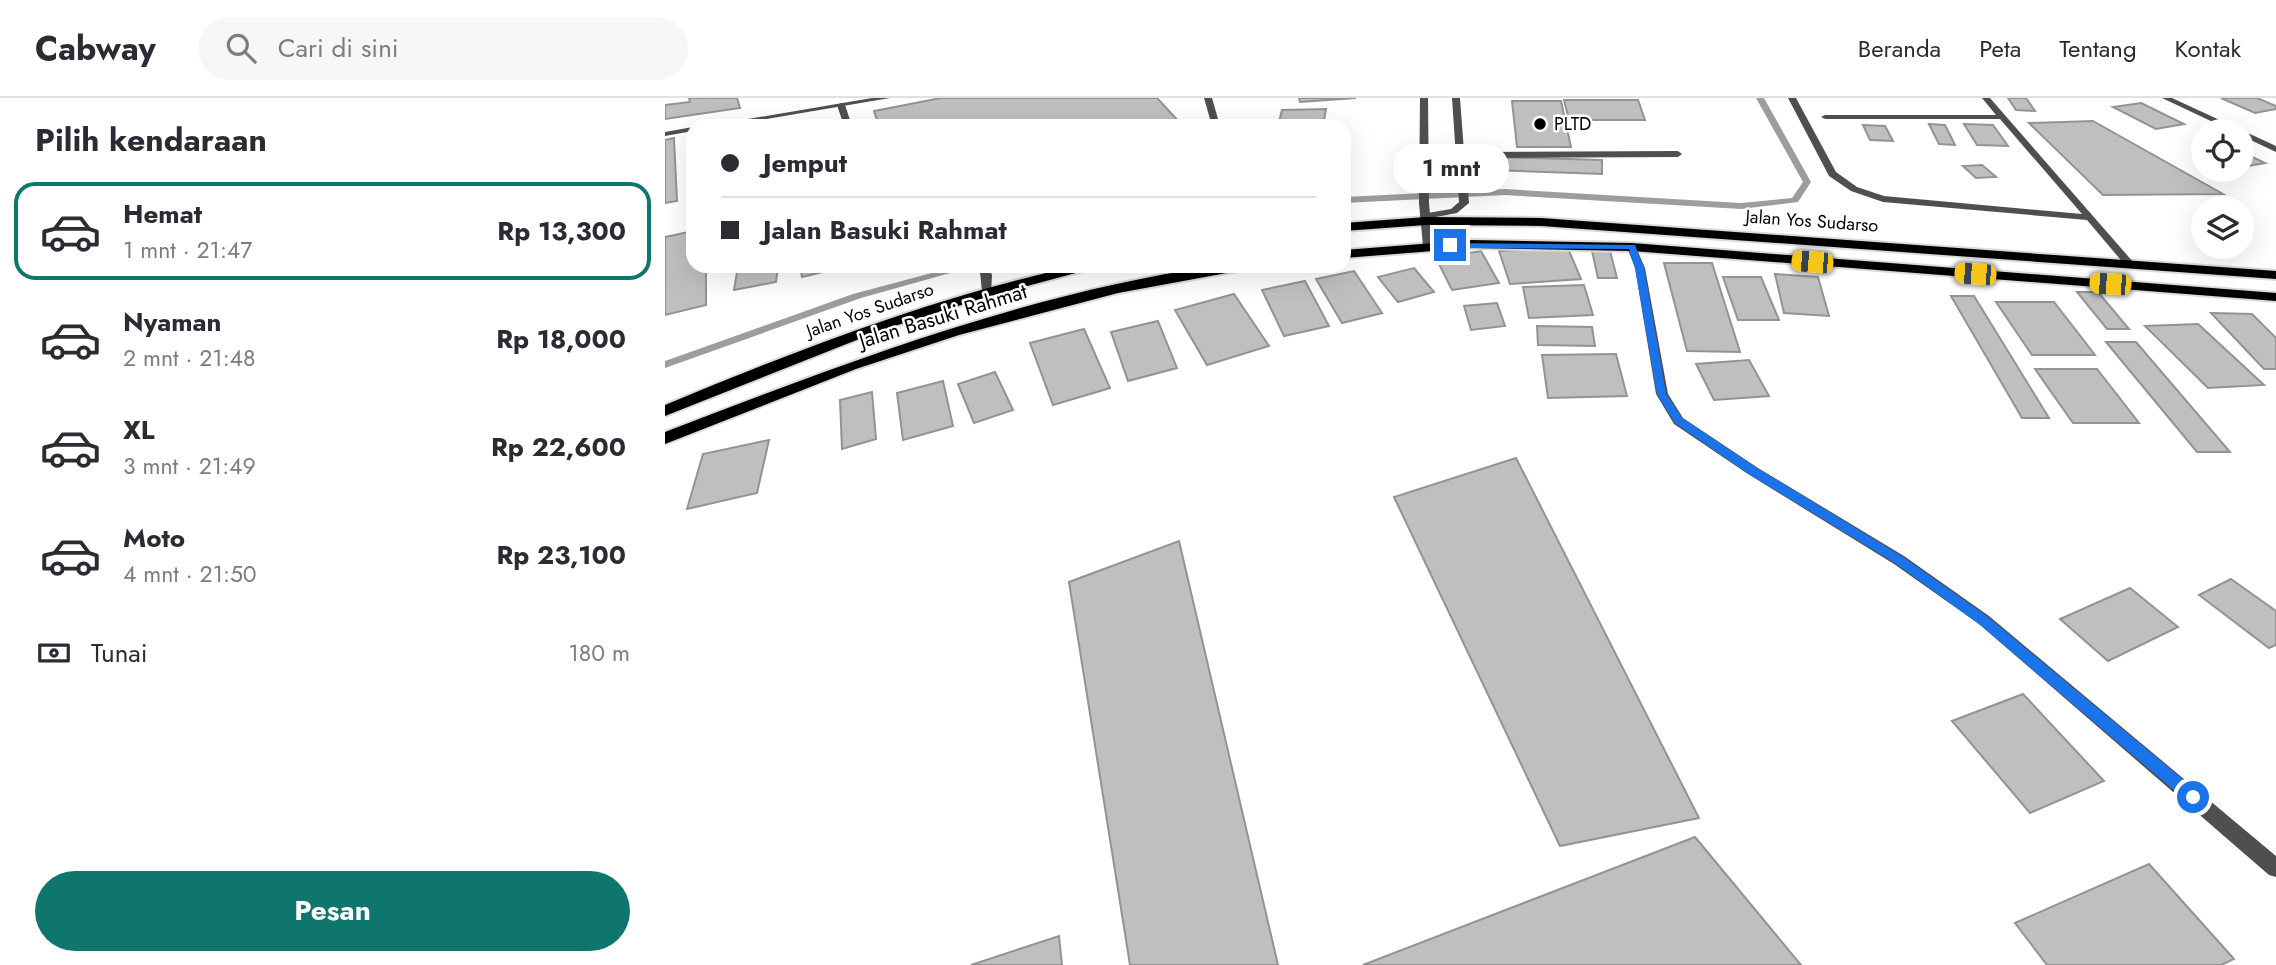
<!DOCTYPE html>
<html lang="id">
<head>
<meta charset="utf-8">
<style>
  :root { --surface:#fff; --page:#f7f7f7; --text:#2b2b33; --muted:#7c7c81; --line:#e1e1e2; --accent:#0f766e }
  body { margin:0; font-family:Jost,sans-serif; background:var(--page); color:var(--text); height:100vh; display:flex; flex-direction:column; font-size:26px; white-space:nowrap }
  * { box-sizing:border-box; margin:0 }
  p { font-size:23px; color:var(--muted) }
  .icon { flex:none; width:38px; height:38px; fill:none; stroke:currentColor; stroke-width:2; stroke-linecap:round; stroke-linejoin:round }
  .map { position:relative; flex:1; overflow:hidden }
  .panel { display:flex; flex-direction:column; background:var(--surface); width:665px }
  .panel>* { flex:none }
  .guide { position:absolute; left:21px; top:21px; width:665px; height:154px; border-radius:21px; box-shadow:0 7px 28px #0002; display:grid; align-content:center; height:154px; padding:0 35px; background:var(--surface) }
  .tools { position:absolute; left:1526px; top:21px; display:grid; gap:14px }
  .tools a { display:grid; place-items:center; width:63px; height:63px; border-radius:50%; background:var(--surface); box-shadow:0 7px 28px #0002; font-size:35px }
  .end { position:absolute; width:32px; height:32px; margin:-16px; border:9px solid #1a73e8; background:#fff; box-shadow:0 0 0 4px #fff }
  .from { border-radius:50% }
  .bubble { position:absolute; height:49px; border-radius:24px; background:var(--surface); box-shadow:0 7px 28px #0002; font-size:23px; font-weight:700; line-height:49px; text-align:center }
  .car { position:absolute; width:21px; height:42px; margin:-21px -10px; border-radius:9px; box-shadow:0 0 5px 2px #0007; background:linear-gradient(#f5c518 24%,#345 0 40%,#f5c518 0 76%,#345 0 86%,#f5c518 0) }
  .guide b { display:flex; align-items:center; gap:24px; height:66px; font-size:26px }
  .guide b+b { border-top:2px solid var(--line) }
  .guide i { width:18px; height:18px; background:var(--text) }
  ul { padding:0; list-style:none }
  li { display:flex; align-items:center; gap:21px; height:98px; margin:0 14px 10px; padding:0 21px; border:4px solid transparent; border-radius:21px }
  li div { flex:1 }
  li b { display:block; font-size:26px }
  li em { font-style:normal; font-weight:700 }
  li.selected { border-color:var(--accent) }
  li>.icon { width:63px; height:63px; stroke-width:1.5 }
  h2 { padding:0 35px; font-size:32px; line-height:84px }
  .pay { display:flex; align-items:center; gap:18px; height:77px; padding:0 35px; font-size:26px }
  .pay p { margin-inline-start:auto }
  .cta { display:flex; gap:14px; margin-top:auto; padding:14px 35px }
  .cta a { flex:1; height:80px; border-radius:42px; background:var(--accent); color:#fff; font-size:28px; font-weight:700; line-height:80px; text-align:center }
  header { display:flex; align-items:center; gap:42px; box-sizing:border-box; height:98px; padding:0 35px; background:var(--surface); border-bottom:2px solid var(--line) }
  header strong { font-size:33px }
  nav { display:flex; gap:38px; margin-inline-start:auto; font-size:24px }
  .search { width:490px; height:63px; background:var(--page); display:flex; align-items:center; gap:18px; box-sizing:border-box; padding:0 24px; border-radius:38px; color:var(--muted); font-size:26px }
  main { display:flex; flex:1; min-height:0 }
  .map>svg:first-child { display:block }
</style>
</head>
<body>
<header>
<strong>Cabway</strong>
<div class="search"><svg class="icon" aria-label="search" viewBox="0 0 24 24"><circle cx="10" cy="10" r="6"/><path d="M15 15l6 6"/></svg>Cari di sini</div>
<nav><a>Beranda</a><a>Peta</a><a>Tentang</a><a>Kontak</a></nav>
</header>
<main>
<section class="panel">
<h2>Pilih kendaraan</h2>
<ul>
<li class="selected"><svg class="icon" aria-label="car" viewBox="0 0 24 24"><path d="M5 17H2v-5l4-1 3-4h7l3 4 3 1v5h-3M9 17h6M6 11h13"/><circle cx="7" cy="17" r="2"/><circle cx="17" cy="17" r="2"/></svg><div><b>Hemat</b><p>1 mnt · 21:47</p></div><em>Rp 13,300</em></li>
<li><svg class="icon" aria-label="car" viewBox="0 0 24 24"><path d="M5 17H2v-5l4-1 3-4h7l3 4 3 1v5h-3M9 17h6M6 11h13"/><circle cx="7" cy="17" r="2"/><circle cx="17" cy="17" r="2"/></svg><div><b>Nyaman</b><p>2 mnt · 21:48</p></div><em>Rp 18,000</em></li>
<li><svg class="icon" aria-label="car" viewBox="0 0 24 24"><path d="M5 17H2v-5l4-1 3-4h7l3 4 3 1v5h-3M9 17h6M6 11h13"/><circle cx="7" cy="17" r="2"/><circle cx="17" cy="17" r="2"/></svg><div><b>XL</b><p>3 mnt · 21:49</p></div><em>Rp 22,600</em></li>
<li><svg class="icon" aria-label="car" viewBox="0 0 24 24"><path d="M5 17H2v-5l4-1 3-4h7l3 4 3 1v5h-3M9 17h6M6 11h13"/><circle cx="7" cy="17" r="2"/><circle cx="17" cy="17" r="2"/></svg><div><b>Moto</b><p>4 mnt · 21:50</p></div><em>Rp 23,100</em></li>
</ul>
<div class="pay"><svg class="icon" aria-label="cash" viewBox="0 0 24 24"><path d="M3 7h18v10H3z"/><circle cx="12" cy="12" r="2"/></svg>Tunai<p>180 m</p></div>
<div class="cta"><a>Pesan</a></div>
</section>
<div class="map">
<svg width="1611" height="867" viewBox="0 0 1611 867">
  <rect width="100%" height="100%" fill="#fff"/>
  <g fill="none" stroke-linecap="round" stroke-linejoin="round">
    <g fill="#9d9d9d" fill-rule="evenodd">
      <path d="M1091 0H1099L1146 84 1133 104 1076 111 840 97 679 105V99L840 91 1076 105 1127 100 1138 84Z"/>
      <path d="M293 168H310L196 200 0 270V263L188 196Z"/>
    </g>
  </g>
  <g fill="#bfbfbf" stroke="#939393" stroke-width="2">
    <path d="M24 0H72L75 10 0 21V7L25 4Z"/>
    <path d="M276 0H492L518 28H214L209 13Z"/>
    <path d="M634 0H691L635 4Z"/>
    <path d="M1343 0H1361L1370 13 1351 12Z"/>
    <path d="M1556 0H1592L1611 8V11L1590 15Z"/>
    <path d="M899 2H973L980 22H904Z"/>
    <path d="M847 3H896L906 49H852Z"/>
    <path d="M1476 5 1519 26 1491 31 1448 9Z"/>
    <path d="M661 11 658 28H613L617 12Z"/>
    <path d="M1428 23 1558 96 1438 97 1364 25Z"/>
    <path d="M1264 26 1280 27 1290 47 1274 46Z"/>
    <path d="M1299 26 1328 27 1343 48 1312 47Z"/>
    <path d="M1198 27 1220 28 1228 43 1205 42Z"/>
    <path d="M9 40 12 103 0 105V42Z"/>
    <path d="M1577 54 1600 65 1577 69Z"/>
    <path d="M827 59 937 62V76L825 72Z"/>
    <path d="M1317 67 1331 79 1311 80 1298 68Z"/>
    <path d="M28 133V168H41V207L0 217V139Z"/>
    <path d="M902 148 916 181 845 186 834 153Z"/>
    <path d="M816 153 834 185 787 192 771 160Z"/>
    <path d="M927 153H945L952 180H933Z"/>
    <path d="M999 165H1047L1075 254 1022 253Z"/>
    <path d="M73 168H113L111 184 69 192Z"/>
    <path d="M135 168H161L162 173 137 179Z"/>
    <path d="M749 170 769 194 733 204 713 179Z"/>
    <path d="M689 173 717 215 677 225 651 181Z"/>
    <path d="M1110 176 1153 179 1164 218 1119 215Z"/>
    <path d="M1058 179H1096L1114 222H1073Z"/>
    <path d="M640 183 664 228 619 238 597 192Z"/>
    <path d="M919 187 928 217 864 220 858 189Z"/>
    <path d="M1412 194H1433L1464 231H1442Z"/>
    <path d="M569 196 604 248 542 267 510 212Z"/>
    <path d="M1286 198H1309L1384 320H1357Z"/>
    <path d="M1331 204H1389L1430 257H1367Z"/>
    <path d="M832 205 840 228 806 232 799 208Z"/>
    <path d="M1546 215 1587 216 1611 240V271H1599Z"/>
    <path d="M493 223 512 270 463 283 446 234Z"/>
    <path d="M1533 226 1599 287 1543 290 1480 228Z"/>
    <path d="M872 228 927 229 930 248 873 247Z"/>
    <path d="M419 231 445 290 388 307 365 245Z"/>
    <path d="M1441 244H1471L1565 354H1532Z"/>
    <path d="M951 256 962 298 883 300 877 257Z"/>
    <path d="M1084 262 1104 298 1049 302 1031 266Z"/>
    <path d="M1370 271H1432L1474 325H1408Z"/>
    <path d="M330 274 348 312 309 325 293 286Z"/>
    <path d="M278 283 288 328 238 342 232 295Z"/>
    <path d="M207 294 211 341 177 351 175 302Z"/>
    <path d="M104 342 92 395 22 411 38 356Z"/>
    <path d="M851 360 1034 720 895 748 729 399Z"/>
    <path d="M514 443 613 867H465L404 484Z"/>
    <path d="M1566 481 1611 513V547L1604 550 1534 497Z"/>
    <path d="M1465 490 1513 529 1443 563 1395 521Z"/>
    <path d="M1358 596 1439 683 1365 715 1287 623Z"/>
    <path d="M1030 739 1136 867H698Z"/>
    <path d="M1484 766 1569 861 1556 867H1382L1350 825Z"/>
    <path d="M394 838 397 867H306Z"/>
  </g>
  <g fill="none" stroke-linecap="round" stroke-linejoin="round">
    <defs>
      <g id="trunk">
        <path d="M761 119 876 120 1611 173V181L876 128 761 127 679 133V125Z"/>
        <path d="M807 142 967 145 1611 195V203L967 153 807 150 679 160V152Z"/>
        <path d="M411 168H437L325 198 217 232 0 318V307C134 251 269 199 411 168Z"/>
        <path d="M550 168H585L578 172 453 195 294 237 191 271 0 346V334C180 265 358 196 550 168Z"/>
      </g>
    </defs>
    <use href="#trunk" stroke="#dbdbdb" stroke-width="4"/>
    <g fill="#4f4f4f" fill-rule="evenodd">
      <path d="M539 0H547L555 28H547Z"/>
      <path d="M787 0H795L799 54 1013 53 1017 56 1013 59 800 60 804 105 792 115 760 121 755 118 757 116 786 111 794 104Z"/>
      <path d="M176 5 180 7 187 28H179L172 7Z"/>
      <path d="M313 168H323L327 177 326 195H318C315 187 317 177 313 168Z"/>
    </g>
    <g fill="#4f4f4f" fill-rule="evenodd">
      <path d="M207 0H225L61 28H42Z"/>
      <path d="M755 0H763L764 105 768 148 763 151 758 148 754 105Z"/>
      <path d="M1123 0H1131L1171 74 1192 89 1219 98 1417 116 1335 21H1160L1156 19 1160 17H1331L1317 0H1325L1469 165 1460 167 1422 122 1218 104 1186 93 1164 78Z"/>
      <path d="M1497 0H1507L1611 48V54L1577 38V33H1567Z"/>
      <path d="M28 29V33L0 38V34Z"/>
      <path d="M964 147H970L980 170 1003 296 1018 320 1093 370 1239 458 1324 518 1611 758V779L1604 777 1314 526 1229 466 1083 376 1009 326 991 296 970 170 962 149Z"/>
    </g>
    <use href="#trunk" fill="#000" fill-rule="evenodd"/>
  </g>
  <path fill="#1a73e8" d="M782 145 970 147 979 170 1001 296 1017 320 1092 370 1238 459 1323 519 1533 694V704H1523L1314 526 1230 465 1084 376 1010 325 992 296 970 170 964 151 785 150Z"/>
  <circle fill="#000" stroke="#fff" stroke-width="2.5" cx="875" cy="26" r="7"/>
  <g text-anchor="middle" stroke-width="5" stroke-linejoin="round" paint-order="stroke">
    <g font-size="18" fill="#000" stroke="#fff" text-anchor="start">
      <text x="889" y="32">PLTD</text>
    </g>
    <g font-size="18" fill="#000" stroke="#fff">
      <text transform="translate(1147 123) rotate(4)" y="6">Jalan Yos Sudarso</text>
      <text transform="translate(205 212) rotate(-19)" y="6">Jalan Yos Sudarso</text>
    </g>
    <g font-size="21" fill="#000" stroke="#fff">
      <text transform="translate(278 218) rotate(-17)" y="7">Jalan Basuki Rahmat</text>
    </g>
  </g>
</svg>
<div class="tools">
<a><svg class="icon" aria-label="locate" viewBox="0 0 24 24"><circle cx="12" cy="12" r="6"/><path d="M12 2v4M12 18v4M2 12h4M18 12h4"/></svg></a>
<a><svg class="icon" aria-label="layers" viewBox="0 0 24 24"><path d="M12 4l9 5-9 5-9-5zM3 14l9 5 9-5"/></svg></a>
</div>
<i class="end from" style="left:1528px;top:699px"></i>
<i class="end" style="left:785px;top:147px"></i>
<div class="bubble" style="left:728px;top:46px;width:116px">1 mnt</div>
<i class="car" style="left:1147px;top:164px;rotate:275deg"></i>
<i class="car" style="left:1310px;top:176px;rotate:274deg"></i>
<i class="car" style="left:1445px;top:186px;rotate:274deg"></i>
<div class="guide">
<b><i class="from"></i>Jemput</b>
<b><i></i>Jalan Basuki Rahmat</b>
</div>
</div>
</main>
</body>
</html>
